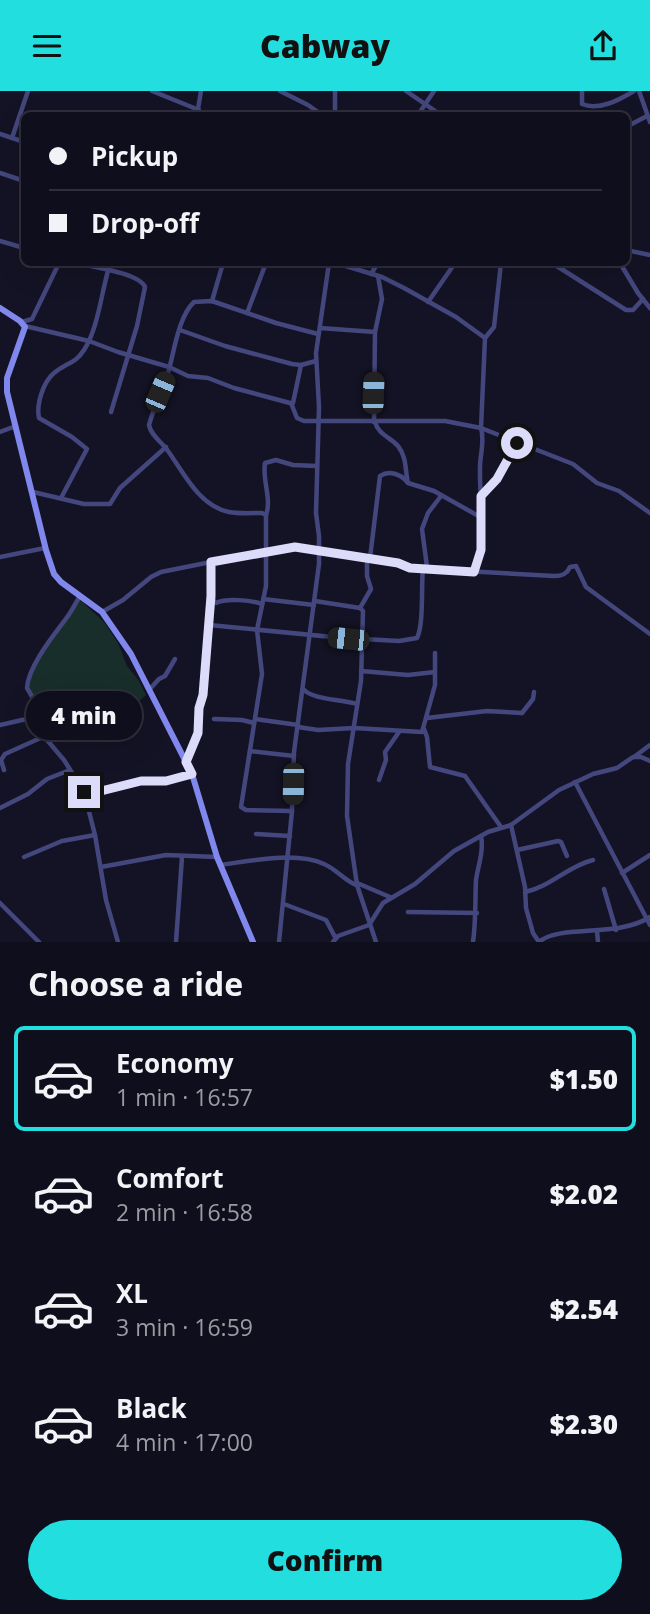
<!DOCTYPE html>
<html lang="en">
<head>
<meta charset="utf-8">
<style>
  :root { --surface:#0f0e1c; --page:#181725; --text:#f1f3f6; --muted:#9b9ca3; --line:#2f2e3b; --accent:#22dedf }
  body { margin:0; font-family:"Open Sans",sans-serif; background:var(--page); color:var(--text); height:100vh; display:flex; flex-direction:column; font-size:26px; white-space:nowrap }
  * { box-sizing:border-box; margin:0 }
  p { font-size:23px; color:var(--muted) }
  .icon { flex:none; width:38px; height:38px; fill:none; stroke:currentColor; stroke-width:2; stroke-linecap:round; stroke-linejoin:round }
  .map { position:relative; height:851px; overflow:hidden }
  .drawer { display:flex; flex-direction:column; background:var(--surface); flex:1 }
  .drawer>* { flex:none }
  .hud { position:absolute; left:21px; top:21px; width:609px; height:154px; border-radius:10px; box-shadow:0 7px 28px #0002,0 0 0 2px var(--line); display:grid; align-content:center; height:154px; padding:0 28px; background:var(--surface) }
  .end { position:absolute; width:32px; height:32px; margin:-16px; border:9px solid #dcdcfa; background:#111; box-shadow:0 0 0 4px #111 }
  .from { border-radius:50% }
  .bubble { position:absolute; height:49px; border-radius:24px; background:var(--surface); box-shadow:0 7px 28px #0002,0 0 0 2px var(--line); font-size:23px; font-weight:800; line-height:49px; text-align:center }
  .car { position:absolute; width:21px; height:42px; margin:-21px -10px; border-radius:9px; box-shadow:0 0 5px 2px #0007; background:linear-gradient(#222 24%,#8ab4d8 0 40%,#222 0 76%,#8ab4d8 0 86%,#222 0) }
  .hud b { display:flex; align-items:center; gap:24px; height:66px; font-size:26px }
  .hud b+b { border-top:2px solid var(--line) }
  .hud i { width:18px; height:18px; background:var(--text) }
  ul { padding:0; list-style:none }
  li { display:flex; align-items:center; gap:21px; height:105px; margin:0 14px 10px; padding:0 14px; border:4px solid transparent; border-radius:10px }
  li div { flex:1 }
  li b { display:block; font-size:26px }
  li em { font-style:normal; font-weight:800 }
  li.current { border-color:var(--accent) }
  li>.icon { width:63px; height:63px; stroke-width:1.5 }
  h2 { padding:0 28px; font-size:32px; line-height:84px }
  .action { display:flex; gap:14px; margin-top:auto; padding:14px 28px }
  .action a { flex:1; height:80px; border-radius:42px; background:var(--accent); color:#111; font-size:28px; font-weight:800; line-height:80px; text-align:center }
  header { display:flex; justify-content:space-between; align-items:center; height:91px; padding:0 28px; background:var(--accent); color:#111; font-size:32px; font-weight:800 }
  .map>svg:first-child { display:block }
</style>
</head>
<body>
<header><svg class="icon" aria-label="menu" viewBox="0 0 24 24"><path d="M4 6h16M4 12h16M4 18h16"/></svg>Cabway<svg class="icon" aria-label="share" viewBox="0 0 24 24"><path d="M12 15V3M7 8l5-5 5 5M5 13v7h14v-7"/></svg></header>
<div class="map">
<svg width="650" height="851" viewBox="0 0 650 851">
  <rect width="100%" height="100%" fill="#141325"/>
  <path fill="#172e2b" d="M78 507 104 531 118 552 127 575 139 590 146 604 116 630 69 652 32 605 27 594 41 564 52 544 62 536Z"/>
  <g fill="none" stroke-linecap="round" stroke-linejoin="round">
    <g stroke="#44477d" stroke-width="4.5">
      <path d="M152 0 199 19"/>
      <path d="M280 0 308 14 322 24"/>
      <path d="M335 0V24"/>
      <path d="M406 0 441 24"/>
      <path d="M582 0V13C599 20 619 9 634 0"/>
      <path d="M639 0 650 31"/>
      <path d="M60 24 66 22 78 24"/>
      <path d="M121 24 122 23"/>
      <path d="M197 24 201 0"/>
      <path d="M418 24 434 0"/>
      <path d="M626 36 647 25"/>
      <path d="M0 43 24 51"/>
      <path d="M12 47 28 0"/>
      <path d="M0 82 24 90"/>
      <path d="M24 126V147"/>
      <path d="M0 150 24 157"/>
      <path d="M626 159 650 164"/>
      <path d="M77 172C93 176 139 182 145 196L137 235 111 321"/>
      <path d="M336 172 382 186 404 197 456 226 485 247 481 337C485 351 480 363 480 376 479 411 488 447 474 481"/>
      <path d="M552 172 626 219H633L643 208"/>
      <path d="M620 172 638 202 650 217"/>
      <path d="M371 183 378 172"/>
      <path d="M212 210 223 172"/>
      <path d="M428 211 455 172"/>
      <path d="M247 222 266 172"/>
      <path d="M22 231 32 228 59 172"/>
      <path d="M25 235 89 250 118 261 169 276 188 285 208 287 234 297 290 312H293L301 274"/>
      <path d="M320 237 375 241 374 331"/>
      <path d="M180 239 225 255 292 273 301 274 316 270"/>
      <path d="M375 241 382 208 378 185"/>
      <path d="M485 247 494 236 501 172"/>
      <path d="M291 312 297 327 304 330H445L481 337 573 373 597 392 619 400 650 422"/>
      <path d="M375 331C378 343 390 346 398 355 407 366 405 380 408 392L434 400 482 427"/>
      <path d="M0 341 16 335"/>
      <path d="M33 401 84 413H110L120 397 166 356"/>
      <path d="M482 404 497 388 517 352"/>
      <path d="M61 407 87 358 72 346 39 327C36 314 43 291 54 282 66 272 75 273 84 259 98 237 101 204 108 180"/>
      <path d="M266 424C272 408 262 389 265 372L276 369 293 374 317 375"/>
      <path d="M0 466 45 457"/>
      <path d="M370 467 380 385C389 379 401 383 407 391"/>
      <path d="M427 476 422 438 428 422 441 405"/>
      <path d="M80 505C75 513 71 522 65 529 53 545 28 576 27 597L40 619 43 641 47 649 64 669 84 701 95 744 106 809 118 851"/>
      <path d="M211 507 216 512C226 507 251 509 262 513"/>
      <path d="M263 508 314 514"/>
      <path d="M315 510 360 517 363 520 361 590 348 673 347 725 357 794 376 851"/>
      <path d="M360 517 371 498 367 485V466"/>
      <path d="M102 521 123 509 151 486 161 481 256 462 295 456 398 472 409 477 554 485C562 485 567 483 570 476L576 475 586 496 650 543"/>
      <path d="M209 534 363 549"/>
      <path d="M363 548 399 550 417 547C424 533 421 495 423 476"/>
      <path d="M361 580 408 584 435 581"/>
      <path d="M303 598C313 609 341 608 357 613"/>
      <path d="M149 599 159 588 165 585 175 568"/>
      <path d="M427 627 487 620 522 622 533 608 534 601"/>
      <path d="M214 628 242 629 254 632"/>
      <path d="M255 628 298 634"/>
      <path d="M0 634 22 629 42 627"/>
      <path d="M298 636 318 639 354 637 422 641 435 594V562"/>
      <path d="M424 638 427 646 430 676 465 685 501 736"/>
      <path d="M250 660 294 665"/>
      <path d="M634 666 650 654"/>
      <path d="M186 670 198 642 199 617 203 604 211 507V471"/>
      <path d="M4 679 1 669 5 663 45 645"/>
      <path d="M379 689 386 669 385 661 399 641"/>
      <path d="M575 691 650 834"/>
      <path d="M85 704 141 690 162 691 192 683"/>
      <path d="M0 717 28 703 47 688 70 679"/>
      <path d="M292 720 246 719 241 716 262 583 257 539 266 495V424L262 422C251 422 239 423 229 421 199 415 184 382 168 360 162 351 151 345 149 334 154 316 162 299 168 282 174 262 178 226 194 211L212 210 276 232 318 243"/>
      <path d="M511 734 525 796 526 817 533 842 539 851"/>
      <path d="M256 743 290 745"/>
      <path d="M517 759 558 750 561 751 567 765"/>
      <path d="M24 766 62 750 95 744"/>
      <path d="M220 774C250 770 296 760 324 773 336 778 344 789 356 794"/>
      <path d="M101 776 166 764 217 766"/>
      <path d="M622 782 650 764"/>
      <path d="M357 792 390 806"/>
      <path d="M604 798 616 839"/>
      <path d="M525 801C550 796 568 775 593 769"/>
      <path d="M0 812 39 851"/>
      <path d="M284 813 326 829 335 846"/>
      <path d="M408 821 477 822"/>
      <path d="M597 840 598 851"/>
      <path d="M176 851 182 766"/>
      <path d="M279 851 292 720 294 661 319 473V445L316 422 319 316 316 262 329 172"/>
      <path d="M333 851 338 845 369 834 383 812 415 793 454 760 488 741 511 734 559 699 593 683 617 677 633 666H641L650 670"/>
      <path d="M473 851C476 830 475 810 476 789 478 775 484 760 481 745"/>
      <path d="M539 851C559 833 618 847 650 826"/>
    </g>
    <path stroke="#8087ed" stroke-width="6" d="M0 217 20 230 25 236 7 287V301L46 459 54 483 61 491 102 521 131 563 192 683 217 766 253 851"/>
  </g>
  <g fill="none" stroke-linecap="round" stroke-linejoin="round">
    <path stroke="#dcdcfa" stroke-width="9" d="M84 701 85 704 141 690H166L192 683 186 671 198 642 199 617 203 604 211 505V471L295 456 398 472 410 477 474 481 481 459V405L497 388 517 352"/>
  </g>
</svg>
<i class="end from" style="left:517px;top:352px"></i>
<i class="end" style="left:84px;top:701px"></i>
<div class="bubble" style="left:26px;top:600px;width:116px">4 min</div>
<i class="car" style="left:160px;top:301px;rotate:23deg"></i>
<i class="car" style="left:373px;top:302px;rotate:2deg"></i>
<i class="car" style="left:348px;top:548px;rotate:276deg"></i>
<i class="car" style="left:293px;top:693px;rotate:181deg"></i>
<div class="hud">
<b><i class="from"></i>Pickup</b>
<b><i></i>Drop-off</b>
</div>
</div>
<section class="drawer">
<h2>Choose a ride</h2>
<ul>
<li class="current"><svg class="icon" aria-label="car" viewBox="0 0 24 24"><path d="M5 17H2v-5l4-1 3-4h7l3 4 3 1v5h-3M9 17h6M6 11h13"/><circle cx="7" cy="17" r="2"/><circle cx="17" cy="17" r="2"/></svg><div><b>Economy</b><p>1 min · 16:57</p></div><em>$1.50</em></li>
<li><svg class="icon" aria-label="car" viewBox="0 0 24 24"><path d="M5 17H2v-5l4-1 3-4h7l3 4 3 1v5h-3M9 17h6M6 11h13"/><circle cx="7" cy="17" r="2"/><circle cx="17" cy="17" r="2"/></svg><div><b>Comfort</b><p>2 min · 16:58</p></div><em>$2.02</em></li>
<li><svg class="icon" aria-label="car" viewBox="0 0 24 24"><path d="M5 17H2v-5l4-1 3-4h7l3 4 3 1v5h-3M9 17h6M6 11h13"/><circle cx="7" cy="17" r="2"/><circle cx="17" cy="17" r="2"/></svg><div><b>XL</b><p>3 min · 16:59</p></div><em>$2.54</em></li>
<li><svg class="icon" aria-label="car" viewBox="0 0 24 24"><path d="M5 17H2v-5l4-1 3-4h7l3 4 3 1v5h-3M9 17h6M6 11h13"/><circle cx="7" cy="17" r="2"/><circle cx="17" cy="17" r="2"/></svg><div><b>Black</b><p>4 min · 17:00</p></div><em>$2.30</em></li>
</ul>
<div class="action"><a>Confirm</a></div>
</section>
</body>
</html>
